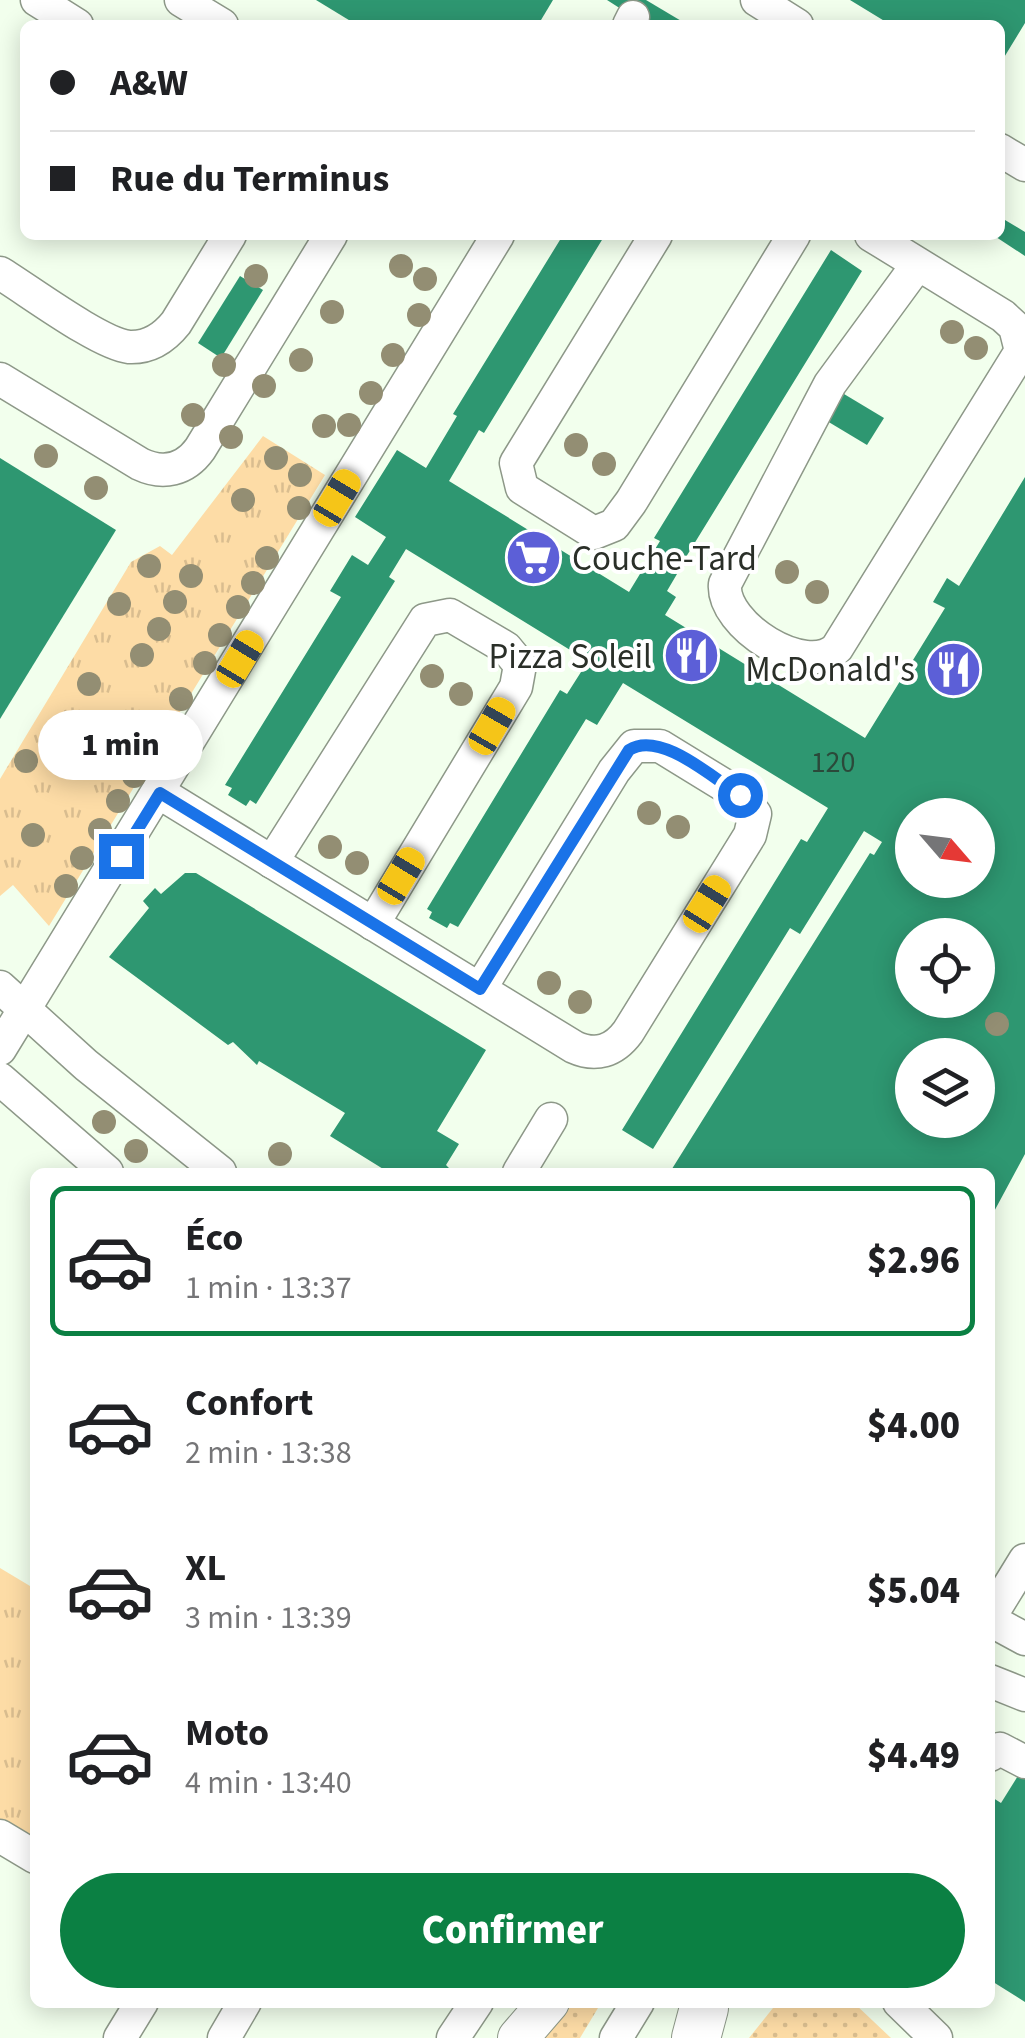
<!DOCTYPE html>
<html lang="fr">
<head>
<meta charset="utf-8">
<style>
  :root { --surface:#fff; --page:#f6f6f6; --text:#202124; --muted:#757577; --line:#e0e0e0; --accent:#0b8043 }
  body { margin:0; font-family:"Source Sans 3",sans-serif; background:var(--page); color:var(--text); height:100vh; display:flex; flex-direction:column; font-size:38px; white-space:nowrap }
  * { box-sizing:border-box; margin:0 }
  p { font-size:32px; color:var(--muted) }
  .icon { flex:none; width:55px; height:55px; fill:none; stroke:currentColor; stroke-width:2; stroke-linecap:round; stroke-linejoin:round }
  .map { position:relative; flex:1; overflow:hidden }
  .sheet { position:absolute; left:30px; top:1168px; width:965px; height:840px; display:flex; flex-direction:column; background:var(--surface); border-radius:15px; box-shadow:0 5px 25px #0003 }
  .sheet>* { flex:none }
  .banner { position:absolute; left:20px; top:20px; width:985px; height:220px; border-radius:15px; box-shadow:0 5px 25px #0003; display:grid; align-content:center; height:220px; padding:0 30px; background:var(--surface) }
  .needle { width:65px; rotate:118deg }
  .buttons { position:absolute; left:895px; top:798px; display:grid; gap:20px }
  .buttons a { display:grid; place-items:center; width:100px; height:100px; border-radius:50%; background:var(--surface); box-shadow:0 5px 25px #0003; font-size:50px }
  .end { position:absolute; width:45px; height:45px; margin:-22px; border:12px solid #1a73e8; background:#fff; box-shadow:0 0 0 5px #fff }
  .from { border-radius:50% }
  .bubble { position:absolute; height:70px; border-radius:35px; background:var(--surface); box-shadow:0 5px 25px #0003; font-size:32px; font-weight:800; line-height:70px; text-align:center }
  .car { position:absolute; width:30px; height:60px; margin:-30px -15px; border-radius:12px; box-shadow:0 0 8px 2px #0007; background:linear-gradient(#f5c518 24%,#345 0 40%,#f5c518 0 76%,#345 0 86%,#f5c518 0) }
  .banner b { display:flex; align-items:center; gap:35px; height:95px; font-size:38px }
  .banner b+b { border-top:2px solid var(--line) }
  .banner i { width:25px; height:25px; background:var(--text) }
  ul { padding:18px 0 0; list-style:none }
  li { display:flex; align-items:center; gap:30px; height:150px; margin:0 20px 15px; padding:0 10px; border:5px solid transparent; border-radius:15px }
  li div { flex:1 }
  li b { display:block; font-size:38px }
  li em { font-style:normal; font-weight:800 }
  li.active { border-color:var(--accent) }
  li>.icon { width:90px; height:90px; stroke-width:1.5 }
  .cta { display:flex; gap:20px; margin-top:auto; padding:20px 30px }
  .cta a { flex:1; height:115px; border-radius:60px; background:var(--accent); color:#fff; font-size:40px; font-weight:800; line-height:115px; text-align:center }
  .map>svg:first-child { display:block }
</style>
</head>
<body>
<div class="map">
<svg width="1025" height="2038" viewBox="0 0 1025 2038">
  <defs>
    <pattern id="grass-dots" width="8" height="8" patternUnits="userSpaceOnUse" patternTransform="scale(2.5)"><rect width="8" height="8" fill="#fddca6"/><path d="M2 2h.1M6 6h.1" fill="none" stroke="#d9bd8f" stroke-width="1.8" stroke-linecap="round"/></pattern>
    <pattern id="park-tufts" width="24" height="20" patternUnits="userSpaceOnUse" patternTransform="scale(2.5)"><rect width="24" height="20" fill="#fddca6"/><path d="M3 7l-1-3M5 7V3M7 7l1-3M15 17l-1-3M17 17v-4M19 17l1-3" fill="none" stroke="#d9bd8f"/></pattern>
  </defs>
  <rect width="100%" height="100%" fill="#f2ffed"/>
  <g fill="url(#grass-dots)">
    <path d="M574 2003H601L580 2038H541Z"/>
    <path d="M777 2003H854L891 2038H749Z"/>
  </g>
  <g fill="url(#park-tufts)">
    <path d="M263 436 325 475 49 926 13 885 0 896V779L131 562 160 546 172 555Z"/>
    <path d="M0 1568 35 1589V1842L0 1821Z"/>
  </g>
  <g fill="#2e9771" fill-rule="evenodd">
    <path d="M316 0H553L538 25H357Z"/>
    <path d="M607 0H646L688 25H646Z"/>
    <path d="M850 0H1025V23L1000 64V25H891Z"/>
    <path d="M1000 217 1025 232V256L993 235H1000Z"/>
    <path d="M563 235H605L484 433 479 430 449 481 629 592 660 541 654 538 831 250 862 271 686 557 680 553 671 570 677 574 667 591 676 597 665 615 865 738 945 608 933 602 947 578 959 586 1025 477V1154L990 1219V1172H670L870 853 874 855 882 842 864 831 800 934 790 928 653 1149 622 1130 801 839 807 842 828 808 623 683 597 725 586 719 458 927 450 923 447 928 429 918 432 912 427 909 560 690 567 694 588 661 406 549 389 577 395 581 256 804 250 800 246 806 228 795 232 788 225 785 341 597 330 591 352 555 368 565 386 537 355 517 397 450 426 468 457 416 453 414ZM912 815H978V880H912ZM912 935H978V1000H912ZM912 1055H978V1120H912Z"/>
    <path d="M240 276 263 290 221 358 198 343Z"/>
    <path d="M844 394 884 418 867 445 827 421Z"/>
    <path d="M0 458 116 530 0 719Z"/>
    <path d="M185 873H196L486 1050 437 1131 459 1144 446 1165 453 1172H388L330 1136 345 1113 259 1061 257 1065 233 1042 228 1045 109 957 149 908 143 901 155 888 161 894Z"/>
    <path d="M1021 1771 1025 1773V2002L990 1980V1796L1001 1803Z"/>
  </g>
  <g fill="none" stroke-linecap="round" stroke-linejoin="round">
    <defs>
      <g id="minor">
        <path d="M37 0 77 25"/>
        <path d="M181 0 222 25"/>
        <path d="M757 0 797 25"/>
        <path d="M629 25 633 17"/>
        <path d="M1000 150 1025 165"/>
        <path d="M656 235 516 463 522 488 594 533 614 525 631 502 794 235"/>
        <path d="M871 235 1003 316 1015 327 1021 351 837 648C806 679 721 625 725 584L830 384 918 264"/>
        <path d="M0 273C28 290 100 344 129 347 149 348 164 338 176 323L230 235"/>
        <path d="M0 379 140 464C163 475 185 470 200 449L331 235"/>
        <path d="M160 793 574 1047C596 1057 614 1051 628 1032L750 835 755 814 740 795 660 746H634L614 771 480 989"/>
        <path d="M272 862 425 620 450 615 506 648 520 665 516 687 373 924"/>
        <path d="M0 987 86 1065 220 1172"/>
        <path d="M0 1049 498 235"/>
        <path d="M0 1079 107 1172"/>
        <path d="M519 1172 551 1119"/>
        <path d="M990 1617 1025 1560"/>
        <path d="M990 1620 1025 1639"/>
        <path d="M990 1681 1025 1695"/>
        <path d="M990 1755 1000 1749 1025 1762"/>
        <path d="M0 1836 35 1857"/>
        <path d="M899 2002 936 2038"/>
        <path d="M120 2038 142 2002"/>
        <path d="M224 2038 245 2002"/>
        <path d="M453 2038 477 2002"/>
        <path d="M616 2038 638 2002"/>
      </g>
      <path id="major" d="M518 2038 549 2002"/>
      <path id="highway" d="M696 2038 704 2008"/>
    </defs>
    <use href="#minor" stroke="#8d9888" stroke-width="35"/>
    <use href="#major" stroke="#8d9888" stroke-width="42"/>
    <use href="#highway" stroke="#8d9888" stroke-width="50"/>
    <use href="#minor" stroke="#fff" stroke-width="32"/>
    <use href="#major" stroke="#fff" stroke-width="40"/>
    <use href="#highway" stroke="#fff" stroke-width="48"/>
  </g>
  <g fill="#938e73">
    <circle cx="401" cy="266" r="12"/>
    <circle cx="256" cy="276" r="12"/>
    <circle cx="425" cy="279" r="12"/>
    <circle cx="332" cy="312" r="12"/>
    <circle cx="419" cy="315" r="12"/>
    <circle cx="952" cy="332" r="12"/>
    <circle cx="976" cy="348" r="12"/>
    <circle cx="393" cy="355" r="12"/>
    <circle cx="301" cy="360" r="12"/>
    <circle cx="224" cy="365" r="12"/>
    <circle cx="264" cy="386" r="12"/>
    <circle cx="371" cy="393" r="12"/>
    <circle cx="193" cy="415" r="12"/>
    <circle cx="349" cy="425" r="12"/>
    <circle cx="324" cy="426" r="12"/>
    <circle cx="231" cy="437" r="12"/>
    <circle cx="576" cy="445" r="12"/>
    <circle cx="46" cy="456" r="12"/>
    <circle cx="276" cy="458" r="12"/>
    <circle cx="604" cy="464" r="12"/>
    <circle cx="300" cy="475" r="12"/>
    <circle cx="96" cy="488" r="12"/>
    <circle cx="243" cy="500" r="12"/>
    <circle cx="299" cy="508" r="12"/>
    <circle cx="267" cy="558" r="12"/>
    <circle cx="149" cy="566" r="12"/>
    <circle cx="787" cy="572" r="12"/>
    <circle cx="191" cy="576" r="12"/>
    <circle cx="253" cy="583" r="12"/>
    <circle cx="817" cy="592" r="12"/>
    <circle cx="175" cy="602" r="12"/>
    <circle cx="119" cy="604" r="12"/>
    <circle cx="238" cy="607" r="12"/>
    <circle cx="159" cy="629" r="12"/>
    <circle cx="220" cy="635" r="12"/>
    <circle cx="142" cy="655" r="12"/>
    <circle cx="205" cy="663" r="12"/>
    <circle cx="432" cy="676" r="12"/>
    <circle cx="89" cy="684" r="12"/>
    <circle cx="461" cy="694" r="12"/>
    <circle cx="181" cy="699" r="12"/>
    <circle cx="158" cy="735" r="12"/>
    <circle cx="26" cy="761" r="12"/>
    <circle cx="134" cy="776" r="12"/>
    <circle cx="118" cy="801" r="12"/>
    <circle cx="649" cy="813" r="12"/>
    <circle cx="678" cy="827" r="12"/>
    <circle cx="100" cy="830" r="12"/>
    <circle cx="33" cy="835" r="12"/>
    <circle cx="330" cy="847" r="12"/>
    <circle cx="82" cy="858" r="12"/>
    <circle cx="357" cy="863" r="12"/>
    <circle cx="66" cy="886" r="12"/>
    <circle cx="549" cy="983" r="12"/>
    <circle cx="580" cy="1002" r="12"/>
    <circle cx="997" cy="1024" r="12"/>
    <circle cx="104" cy="1122" r="12"/>
    <circle cx="136" cy="1151" r="12"/>
    <circle cx="280" cy="1154" r="12"/>
  </g>
  <g fill="none" stroke-linecap="round" stroke-linejoin="round">
    <path stroke="#1a73e8" stroke-width="12" d="M121 856 160 793 480 989 629 750C660 730 713 778 740 795"/>
  </g>
  <defs>
    <symbol id="supermarket-disc" viewBox="-11 -11 22 22"><circle r="9.5" fill="#5c5fd7" stroke="#fff"/><path d="M-6-5.5h2.5l.6 2H6L4.5 2H-2.5L-4.4-4H-6ZM-1.5 3.2a1.3 1.3 0 1 0 .1 0ZM3 3.2a1.3 1.3 0 1 0 .1 0Z" fill="#fff"/></symbol>
    <symbol id="restaurant-disc" viewBox="-11 -11 22 22"><circle r="9.5" fill="#5c5fd7" stroke="#fff"/><path d="M-5-6h1v4h1v-4h1v4h1v-4h1v5L-1.5 .5V6h-2V.5L-5-1ZM5-6V6H3V1.5H1.5Q1.5-4 5-6Z" fill="#fff"/></symbol>
  </defs>
  <g fill-rule="evenodd">
    <use href="#supermarket-disc" x="502" y="526" width="63" height="63"/>
    <use href="#restaurant-disc" x="660" y="624" width="63" height="63"/>
    <use href="#restaurant-disc" x="922" y="638" width="63" height="63"/>
  </g>
  <g text-anchor="middle" stroke-width="8" stroke-linejoin="round" paint-order="stroke">
    <g font-size="30" fill="#2b493a">
      <text x="833" y="772">120</text>
    </g>
    <g font-size="35" fill="#2a2f28" stroke="#fff" text-anchor="end">
      <text x="572" y="570" text-anchor="start">Couche-Tard</text>
      <text x="652" y="668">Pizza Soleil</text>
      <text x="915" y="681">McDonald's</text>
    </g>
  </g>
</svg>
<div class="buttons">
<a><svg class="needle" viewBox="-14 -14 28 28"><path d="M0-13l5 13h-10z" fill="#e53935"/><path d="M0 13l5-13h-10z" fill="#757577"/></svg></a>
<a><svg class="icon" aria-label="locate" viewBox="0 0 24 24"><circle cx="12" cy="12" r="6"/><path d="M12 2v4M12 18v4M2 12h4M18 12h4"/></svg></a>
<a><svg class="icon" aria-label="layers" viewBox="0 0 24 24"><path d="M12 4l9 5-9 5-9-5zM3 14l9 5 9-5"/></svg></a>
</div>
<i class="end from" style="left:740px;top:795px"></i>
<i class="end" style="left:121px;top:856px"></i>
<div class="bubble" style="left:38px;top:710px;width:165px">1 min</div>
<i class="car" style="left:337px;top:498px;rotate:31deg"></i>
<i class="car" style="left:240px;top:659px;rotate:31deg"></i>
<i class="car" style="left:492px;top:726px;rotate:30deg"></i>
<i class="car" style="left:401px;top:876px;rotate:31deg"></i>
<i class="car" style="left:707px;top:904px;rotate:32deg"></i>
<div class="banner">
<b><i class="from"></i>A&amp;W</b>
<b><i></i>Rue du Terminus</b>
</div>
<section class="sheet">
<ul>
<li class="active"><svg class="icon" aria-label="car" viewBox="0 0 24 24"><path d="M5 17H2v-5l4-1 3-4h7l3 4 3 1v5h-3M9 17h6M6 11h13"/><circle cx="7" cy="17" r="2"/><circle cx="17" cy="17" r="2"/></svg><div><b>Éco</b><p>1 min · 13:37</p></div><em>$2.96</em></li>
<li><svg class="icon" aria-label="car" viewBox="0 0 24 24"><path d="M5 17H2v-5l4-1 3-4h7l3 4 3 1v5h-3M9 17h6M6 11h13"/><circle cx="7" cy="17" r="2"/><circle cx="17" cy="17" r="2"/></svg><div><b>Confort</b><p>2 min · 13:38</p></div><em>$4.00</em></li>
<li><svg class="icon" aria-label="car" viewBox="0 0 24 24"><path d="M5 17H2v-5l4-1 3-4h7l3 4 3 1v5h-3M9 17h6M6 11h13"/><circle cx="7" cy="17" r="2"/><circle cx="17" cy="17" r="2"/></svg><div><b>XL</b><p>3 min · 13:39</p></div><em>$5.04</em></li>
<li><svg class="icon" aria-label="car" viewBox="0 0 24 24"><path d="M5 17H2v-5l4-1 3-4h7l3 4 3 1v5h-3M9 17h6M6 11h13"/><circle cx="7" cy="17" r="2"/><circle cx="17" cy="17" r="2"/></svg><div><b>Moto</b><p>4 min · 13:40</p></div><em>$4.49</em></li>
</ul>
<div class="cta"><a>Confirmer</a></div>
</section>
</div>
</body>
</html>
